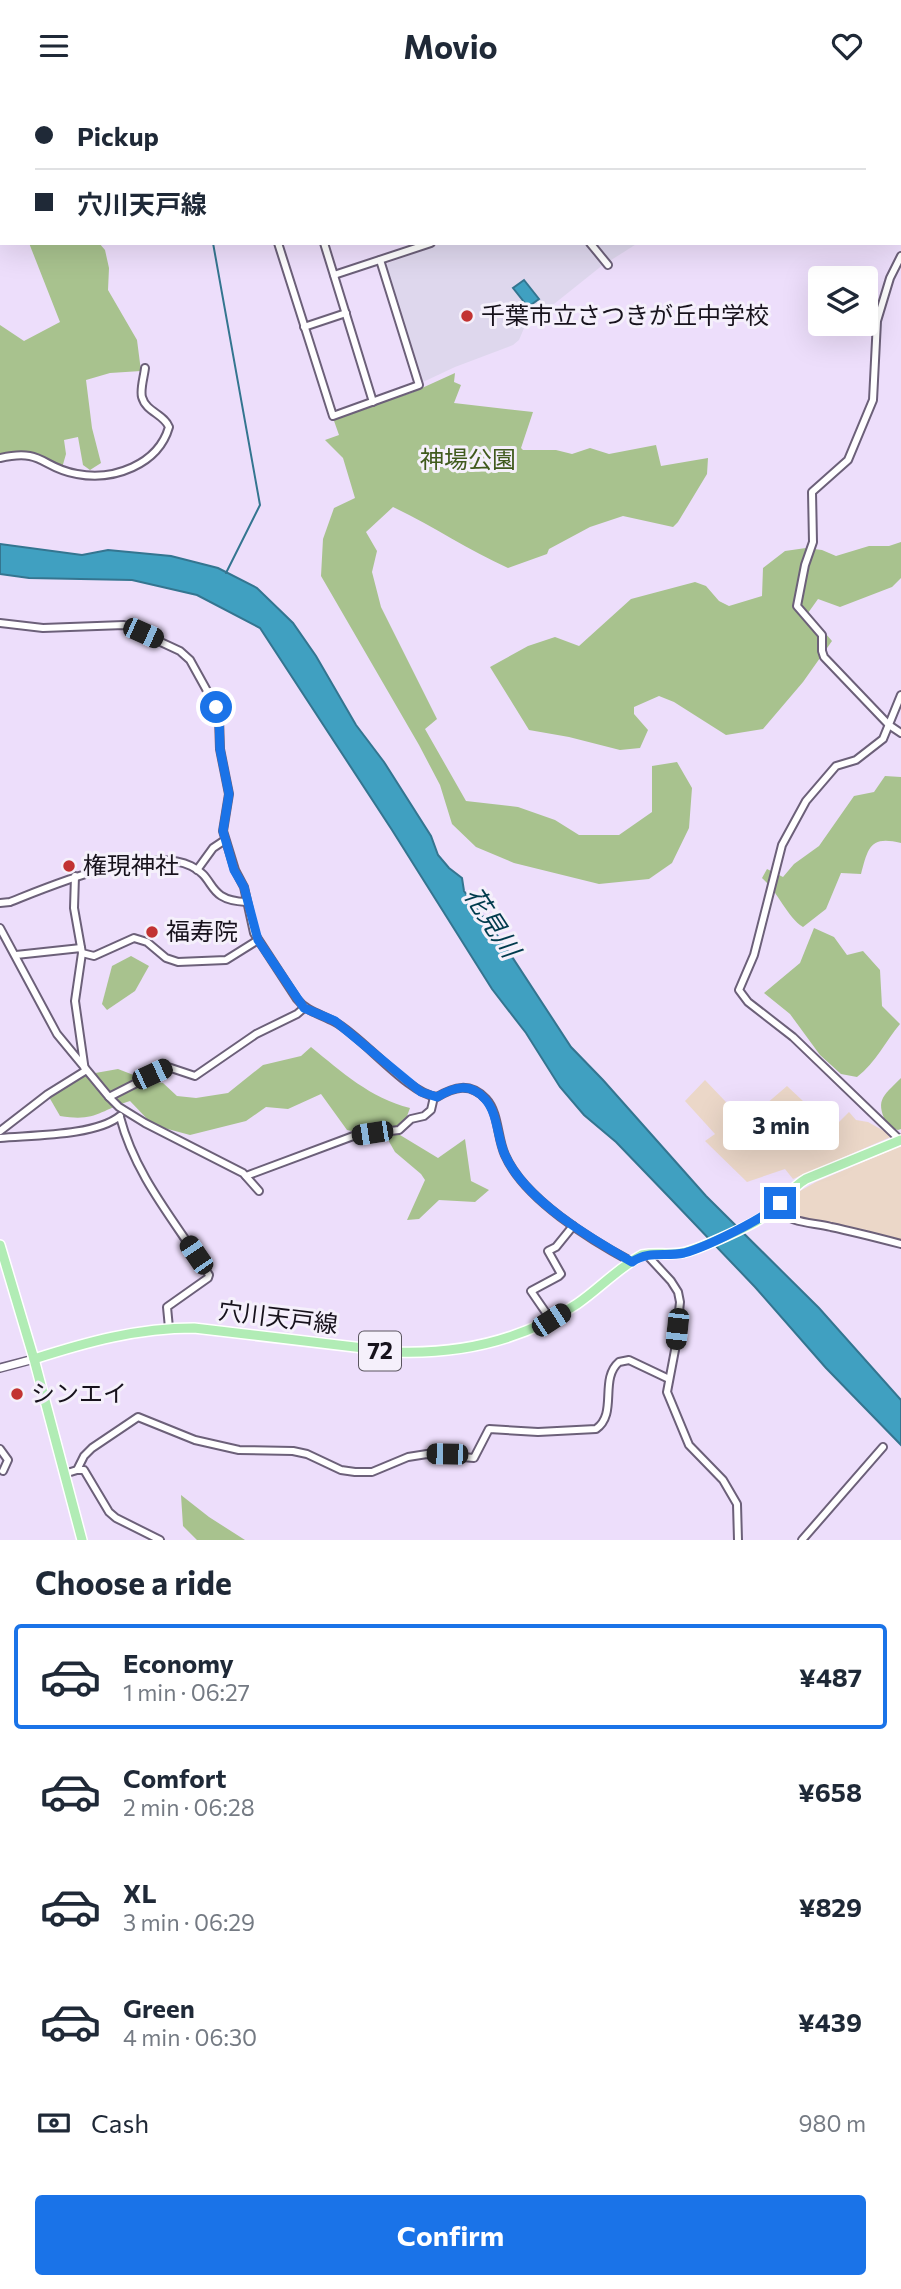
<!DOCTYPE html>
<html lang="en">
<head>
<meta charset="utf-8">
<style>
  :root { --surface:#fff; --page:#f2f2f3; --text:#1f2937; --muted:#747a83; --line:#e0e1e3; --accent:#1a73e8 }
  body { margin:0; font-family:Commissioner,"Noto Sans JP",sans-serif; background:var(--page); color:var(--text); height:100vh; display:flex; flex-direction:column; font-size:26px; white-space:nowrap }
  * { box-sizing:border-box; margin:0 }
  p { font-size:23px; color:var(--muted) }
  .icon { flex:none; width:38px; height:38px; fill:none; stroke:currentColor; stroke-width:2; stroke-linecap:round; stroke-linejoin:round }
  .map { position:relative; height:1449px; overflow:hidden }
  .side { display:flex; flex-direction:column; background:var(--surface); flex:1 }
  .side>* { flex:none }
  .guide { position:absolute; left:0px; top:0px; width:901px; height:154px; box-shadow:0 7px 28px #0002; display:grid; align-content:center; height:154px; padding:0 35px; background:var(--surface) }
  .tools { position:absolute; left:808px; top:175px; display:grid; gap:14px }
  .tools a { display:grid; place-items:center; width:70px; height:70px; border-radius:7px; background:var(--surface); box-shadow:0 7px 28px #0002; font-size:35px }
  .end { position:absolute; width:32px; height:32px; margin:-16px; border:9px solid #1a73e8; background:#fff; box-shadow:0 0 0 4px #fff }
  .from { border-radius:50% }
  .bubble { position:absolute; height:49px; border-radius:7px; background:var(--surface); box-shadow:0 7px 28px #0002; font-size:23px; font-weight:700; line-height:49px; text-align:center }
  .car { position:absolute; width:21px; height:42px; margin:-21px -10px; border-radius:9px; box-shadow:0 0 5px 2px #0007; background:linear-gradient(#222 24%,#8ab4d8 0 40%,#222 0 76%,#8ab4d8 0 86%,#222 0) }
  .guide b { display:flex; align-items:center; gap:24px; height:66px; font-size:26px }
  .guide b+b { border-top:2px solid var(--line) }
  .guide i { width:18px; height:18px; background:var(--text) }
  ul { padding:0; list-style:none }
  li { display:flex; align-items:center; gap:21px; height:105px; margin:0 14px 10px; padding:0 21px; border:4px solid transparent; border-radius:7px }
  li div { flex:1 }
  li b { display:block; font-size:26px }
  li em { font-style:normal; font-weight:700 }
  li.selected { border-color:var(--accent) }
  li>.icon { width:63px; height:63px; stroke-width:1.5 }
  h2 { padding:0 35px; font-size:32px; line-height:84px }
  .pay { display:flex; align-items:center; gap:18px; height:77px; padding:0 35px; font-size:26px }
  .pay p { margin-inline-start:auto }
  .cta { display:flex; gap:14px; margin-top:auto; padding:14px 35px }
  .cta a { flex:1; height:80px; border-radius:7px; background:var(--accent); color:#fff; font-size:28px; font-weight:700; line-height:80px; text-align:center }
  header { display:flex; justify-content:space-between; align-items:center; height:91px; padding:0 35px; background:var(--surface); font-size:32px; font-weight:700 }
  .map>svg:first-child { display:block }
</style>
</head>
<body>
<header><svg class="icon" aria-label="menu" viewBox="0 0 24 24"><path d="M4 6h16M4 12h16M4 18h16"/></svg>Movio<svg class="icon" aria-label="heart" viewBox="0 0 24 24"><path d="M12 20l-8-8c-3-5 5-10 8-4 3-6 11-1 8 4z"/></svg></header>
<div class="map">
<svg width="901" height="1449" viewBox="0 0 901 1449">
  <rect width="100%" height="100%" fill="#eddefb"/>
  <g fill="#ebd7c8">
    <path d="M705 989 745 1031 787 995 804 1011 788 1030 799 1040 810 1031 818 1052 849 1021 856 1029 868 1031 893 1045 793 1088 785 1078 747 1091 705 1050 715 1043 685 1010Z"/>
    <path d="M901 1055V1149L837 1133 808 1129 785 1121 800 1100 816 1091Z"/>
  </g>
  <g fill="#ded7ed">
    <path d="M443 152H587L604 173 554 213 527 230 519 249 513 254 455 276 423 291 420 289 386 177 388 172Z"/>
    <path d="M593 152H638L608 171Z"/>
  </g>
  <g fill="#a8c28e">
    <path d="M29 152H99L105 159 109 177 108 199 137 249 141 280 110 282 86 289 92 337 101 372 90 379 83 374 78 346 64 349 66 363 62 377C40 365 25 357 0 363V234L24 250 60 231Z"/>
    <path d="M455 282 454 291 461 294 454 312 533 321 521 357 523 359H556L572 363 590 357 609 363 656 354 661 375 708 367 707 383 678 431 673 436 623 425 590 436 549 458 547 463 508 477C468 459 433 435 393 416L366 441 377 460 372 481 381 516 437 628 425 638 466 710 518 716 555 729 579 744H619L652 721V675L677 671 692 697 689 737 672 772 649 788 599 793 514 772 476 756 452 733 440 694 419 654 321 485 323 448 334 417 355 407 343 367 325 349 339 344 333 327 411 302Z"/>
    <path d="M901 451V487L892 496 840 516 818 508 808 522 832 550 803 591 763 638 726 644 674 611 659 605 634 616V623L648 639 640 657 620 659 569 646 529 639 490 576 528 555 555 546 579 555 631 508 695 491 706 495 719 510 729 515 762 505 763 477 785 460 806 457 822 459 836 465 869 455H889Z"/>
    <path d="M885 685 901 686V752C870 744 868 757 861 783L841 782 826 818 803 836C787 826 779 802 762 787L767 778 783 786 794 773 819 755 854 705 874 701Z"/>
    <path d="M814 837 834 846 847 864 863 860 880 879 882 915 900 933C885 951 876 971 857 986L841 983 820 964 790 923 764 902 800 872Z"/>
    <path d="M131 865 149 875 135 900 107 919 102 913 112 875Z"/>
    <path d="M311 956C342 981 370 1007 410 1017L400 1044 438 1067 465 1048 471 1090 489 1099 475 1111 439 1109 419 1128 407 1129 425 1089 421 1083 395 1061 387 1047 347 1039 321 1003 288 1018 266 1016 246 1030 190 1044 153 1034 130 1010C98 1020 96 1031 60 1025L49 1006 84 984 118 978 149 990 163 992 177 1005 196 1007 228 1002 263 974 301 965Z"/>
    <path d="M901 987V1038L898 1039 888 1036C875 1009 881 1007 901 987Z"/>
    <path d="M181 1404 209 1426 245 1449H197L183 1435Z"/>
  </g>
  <g fill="#40a0c1" stroke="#347590" stroke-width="2">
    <path d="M524 189 539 208 528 216 513 197Z"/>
    <path d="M0 453 82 464 108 459 171 465 218 477 257 497 293 532 316 565 356 634 384 671 431 745 438 764 449 777 462 787 464 800 503 852 571 956 603 989 706 1105 819 1217 901 1309V1354L826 1277 755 1196 669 1106 616 1051 584 1024 560 996 526 942 492 898 392 739 260 537 197 504 132 489 29 487 0 483Z"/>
  </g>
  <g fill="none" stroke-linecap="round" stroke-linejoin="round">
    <g stroke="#347590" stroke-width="2">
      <path d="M186 0 187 2"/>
      <path d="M213 152 260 414 226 482"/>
    </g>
    <defs>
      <g id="minor">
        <path d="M22 0V2"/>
        <path d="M324 0V2"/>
        <path d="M367 0V2"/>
        <path d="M408 0 409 2"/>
        <path d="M449 0V2"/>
        <path d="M498 0 499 2"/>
        <path d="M648 0 651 2"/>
        <path d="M113 2 117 0"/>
        <path d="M295 2 296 0"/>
        <path d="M600 2 601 0"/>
        <path d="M900 6 901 5"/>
        <path d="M0 49 2 48"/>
        <path d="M900 52 901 57"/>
        <path d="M278 152 333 325 419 294 380 169"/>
        <path d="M324 152 373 311"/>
        <path d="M590 152 608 174"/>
        <path d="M901 165 890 187 877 230 873 309 848 369 812 401 813 451 805 474 797 515 822 544V560L824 566 889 634 901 642"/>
        <path d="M334 184 431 152"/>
        <path d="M304 236 346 222"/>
        <path d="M0 367C44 357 41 377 77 383 113 390 158 374 169 336 164 323 146 321 142 306 140 298 144 286 145 277"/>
        <path d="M0 532 43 537 124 534 180 560 190 569 216 616 219 627 220 658 229 703 223 740 235 779 244 796 254 842 297 908C307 921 321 923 335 931 364 947 408 1003 437 1006 454 996 470 991 486 1008 499 1022 497 1047 505 1064 524 1108 591 1149 632 1171"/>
        <path d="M197 779 213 757 225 749"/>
        <path d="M75 785 74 817 82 862 94 865 134 847 147 851 166 867 178 871 226 869 258 849"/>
        <path d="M0 812 10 811C53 794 146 754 191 775 217 787 205 809 246 811"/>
        <path d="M0 837 57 943 109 1006 119 1016 145 1032 243 1082 259 1100"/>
        <path d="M16 864 81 857"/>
        <path d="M109 1006 168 976 195 985 256 943 297 923 304 917"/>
        <path d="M120 1026C136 1087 176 1131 209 1184L208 1187 167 1216 169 1237"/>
        <path d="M0 1040 48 1003 85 980 75 910 82 862"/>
        <path d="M0 1047C33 1044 95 1045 120 1025"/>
        <path d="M900 1049 793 946 748 911 739 899 754 864 782 754 806 710 836 675 856 669 883 648 901 604"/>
        <path d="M246 1085 356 1044 399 1039 411 1028 424 1025 431 1019 434 1006"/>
        <path d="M775 1117C792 1133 810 1131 831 1136 855 1141 878 1147 901 1153"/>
        <path d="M646 1163 671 1190 678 1201 680 1211 675 1259 667 1301 689 1354 723 1389 737 1413 738 1449"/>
        <path d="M551 1229 531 1200 559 1185 561 1183 548 1160 556 1156 573 1135"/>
        <path d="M0 1358 8 1369 3 1380"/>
        <path d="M77 1379H84L109 1421 116 1427 160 1449"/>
        <path d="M64 1383 77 1379 84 1365 92 1357 138 1326 195 1349 239 1359 293 1360 307 1363 341 1379 355 1381H372L408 1366 427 1363 474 1367 489 1338 538 1341 596 1338C618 1323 599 1288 619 1271L629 1269 669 1288"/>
        <path d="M802 1449 883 1356"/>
      </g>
      <path id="tertiary" d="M0 1277 34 1268"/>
      <g id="primary">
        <path d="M0 1154 34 1268 82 1449"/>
        <path d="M34 1268C87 1251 137 1237 194 1237L397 1261C461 1263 523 1249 577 1213 599 1198 618 1177 642 1164 657 1161 671 1165 686 1161 704 1156 750 1135 766 1124 781 1114 790 1097 806 1088L901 1049"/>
      </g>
    </defs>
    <use href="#minor" stroke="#6c6079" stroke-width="10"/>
    <use href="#tertiary" stroke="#6c6079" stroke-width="10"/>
    <use href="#primary" stroke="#fff" stroke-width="12"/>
    <use href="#minor" stroke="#fff" stroke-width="6"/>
    <use href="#tertiary" stroke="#fff" stroke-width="7"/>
    <use href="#primary" stroke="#b1ecb5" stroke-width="9"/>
  </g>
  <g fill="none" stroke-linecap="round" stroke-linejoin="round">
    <path stroke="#1a73e8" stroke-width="9" d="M216 616 219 627 220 658 229 703 223 740 234 779 244 796 258 849 304 917 335 930 421 1001 437 1006C454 996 470 991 485 1008 498 1022 497 1047 505 1064 525 1109 590 1147 632 1171 649 1159 665 1166 684 1162 706 1156 764 1128 780 1112"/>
  </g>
  <g fill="#c23332" stroke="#f5f0fb" stroke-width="2.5">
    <circle cx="467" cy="225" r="7"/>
    <circle cx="69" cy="775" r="7"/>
    <circle cx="152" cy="841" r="7"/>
    <circle cx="17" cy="1303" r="7"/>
  </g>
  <g text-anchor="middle" stroke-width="6" stroke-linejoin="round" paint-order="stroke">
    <rect fill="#f5f0fb" stroke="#5a555f" stroke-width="2" x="359" y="1240.5" width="42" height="39" rx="5"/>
    <g font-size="23" font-weight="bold" fill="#17121c">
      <text x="380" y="1268">72</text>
    </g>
    <g font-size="24" fill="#17121c" stroke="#f5f0fb" text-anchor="start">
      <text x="481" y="233">千葉市立さつきが丘中学校</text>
      <text x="83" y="783">権現神社</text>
      <text x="166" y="849">福寿院</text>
      <text x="31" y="1311">シンエイ</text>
    </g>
    <g font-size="24" fill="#405a1d" stroke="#f5f0fb">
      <text x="468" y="377">神場公園</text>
    </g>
    <g font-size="24" fill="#17121c" stroke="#f5f0fb">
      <text transform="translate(278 1227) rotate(7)" y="8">穴川天戸線</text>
    </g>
    <g font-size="26" font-style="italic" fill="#003b4d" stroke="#f5f0fb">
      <text transform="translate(492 831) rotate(57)" y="9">花見川</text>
    </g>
  </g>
</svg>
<div class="tools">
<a><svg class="icon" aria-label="layers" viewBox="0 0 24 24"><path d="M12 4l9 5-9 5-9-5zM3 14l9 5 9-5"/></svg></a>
</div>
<i class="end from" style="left:216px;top:616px"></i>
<i class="end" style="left:780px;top:1112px"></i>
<div class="bubble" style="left:723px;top:1010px;width:116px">3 min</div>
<i class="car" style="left:143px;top:542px;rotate:114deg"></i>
<i class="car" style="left:152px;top:983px;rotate:65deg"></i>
<i class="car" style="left:372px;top:1042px;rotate:261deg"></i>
<i class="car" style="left:196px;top:1164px;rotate:326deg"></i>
<i class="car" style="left:551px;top:1229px;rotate:57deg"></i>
<i class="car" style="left:677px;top:1238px;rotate:186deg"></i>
<i class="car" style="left:447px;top:1363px;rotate:271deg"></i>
<div class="guide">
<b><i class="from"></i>Pickup</b>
<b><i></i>穴川天戸線</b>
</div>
</div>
<section class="side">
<h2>Choose a ride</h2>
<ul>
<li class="selected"><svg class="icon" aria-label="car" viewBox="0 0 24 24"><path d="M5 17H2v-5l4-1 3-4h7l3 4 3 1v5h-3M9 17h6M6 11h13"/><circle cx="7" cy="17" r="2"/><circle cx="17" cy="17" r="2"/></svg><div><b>Economy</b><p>1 min · 06:27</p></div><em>¥487</em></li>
<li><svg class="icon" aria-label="car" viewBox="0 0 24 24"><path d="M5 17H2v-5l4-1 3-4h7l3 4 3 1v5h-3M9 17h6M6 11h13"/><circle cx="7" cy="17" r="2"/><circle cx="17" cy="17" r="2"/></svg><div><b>Comfort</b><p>2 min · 06:28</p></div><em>¥658</em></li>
<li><svg class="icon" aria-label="car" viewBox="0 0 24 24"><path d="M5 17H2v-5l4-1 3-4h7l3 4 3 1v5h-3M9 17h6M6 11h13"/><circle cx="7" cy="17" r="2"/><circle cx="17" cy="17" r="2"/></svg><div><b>XL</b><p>3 min · 06:29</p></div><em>¥829</em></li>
<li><svg class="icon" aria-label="car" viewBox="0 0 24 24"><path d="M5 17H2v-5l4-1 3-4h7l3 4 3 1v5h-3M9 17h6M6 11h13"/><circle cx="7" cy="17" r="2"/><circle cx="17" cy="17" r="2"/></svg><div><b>Green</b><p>4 min · 06:30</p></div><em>¥439</em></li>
</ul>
<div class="pay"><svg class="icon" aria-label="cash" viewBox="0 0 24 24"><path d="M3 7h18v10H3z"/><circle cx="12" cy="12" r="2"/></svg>Cash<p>980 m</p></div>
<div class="cta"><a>Confirm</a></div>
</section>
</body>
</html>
